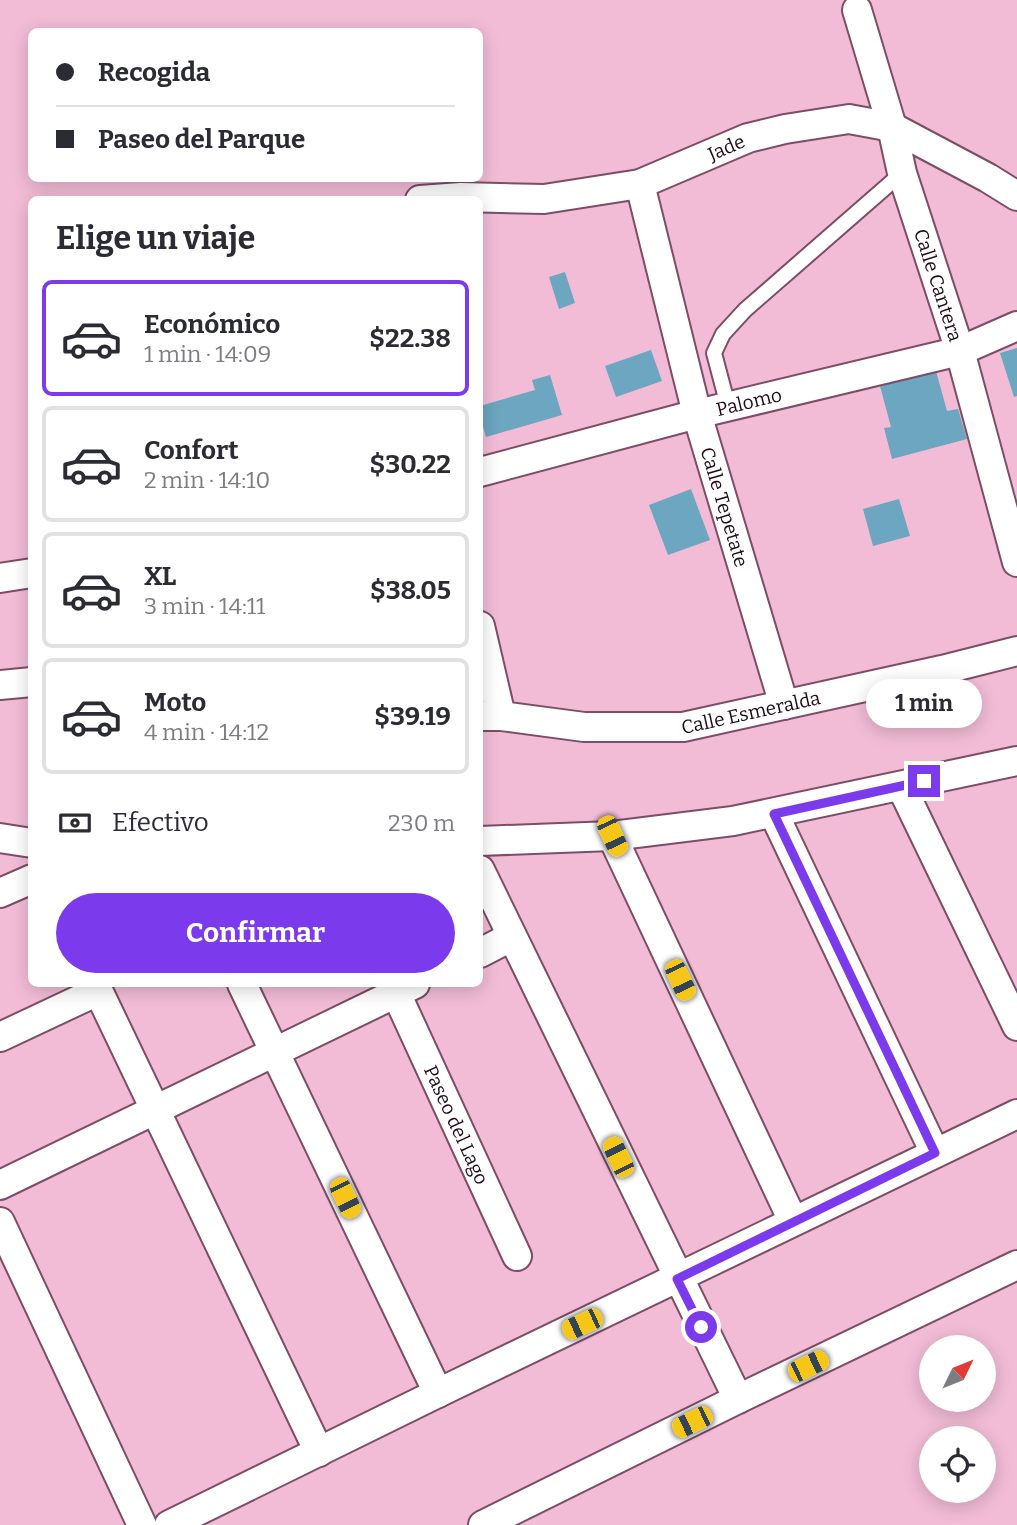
<!DOCTYPE html>
<html lang="es">
<head>
<meta charset="utf-8">
<style>
  :root { --surface:#fff; --page:#f7f7f7; --text:#2b2b33; --muted:#7c7c81; --line:#e1e1e2; --accent:#7c3aed }
  body { margin:0; font-family:Bitter,serif; background:var(--page); color:var(--text); height:100vh; display:flex; flex-direction:column; font-size:26px; white-space:nowrap }
  * { box-sizing:border-box; margin:0 }
  p { font-size:23px; color:var(--muted) }
  .icon { flex:none; width:38px; height:38px; fill:none; stroke:currentColor; stroke-width:2; stroke-linecap:round; stroke-linejoin:round }
  .map { position:relative; flex:1; overflow:hidden }
  .sheet { position:absolute; left:28px; top:196px; width:455px; height:791px; display:flex; flex-direction:column; background:var(--surface); border-radius:10px; box-shadow:0 4px 18px #0003 }
  .sheet>* { flex:none }
  .hud { position:absolute; left:28px; top:28px; width:455px; height:154px; border-radius:10px; box-shadow:0 4px 18px #0003; display:grid; align-content:center; height:154px; padding:0 28px; background:var(--surface) }
  .needle { width:46px; rotate:47deg }
  .tools { position:absolute; left:919px; top:1335px; display:grid; gap:14px }
  .tools a { display:grid; place-items:center; width:77px; height:77px; border-radius:50%; background:var(--surface); box-shadow:0 4px 18px #0003; font-size:35px }
  .end { position:absolute; width:32px; height:32px; margin:-16px; border:9px solid #7c3aed; background:#fff; box-shadow:0 0 0 4px #fff }
  .from { border-radius:50% }
  .bubble { position:absolute; height:49px; border-radius:24px; background:var(--surface); box-shadow:0 4px 18px #0003; font-size:23px; font-weight:700; line-height:49px; text-align:center }
  .car { position:absolute; width:21px; height:42px; margin:-21px -10px; border-radius:9px; box-shadow:0 0 5px 2px #0007; background:linear-gradient(#f5c518 24%,#345 0 40%,#f5c518 0 76%,#345 0 86%,#f5c518 0) }
  .hud b { display:flex; align-items:center; gap:24px; height:66px; font-size:26px }
  .hud b+b { border-top:2px solid var(--line) }
  .hud i { width:18px; height:18px; background:var(--text) }
  ul { padding:0; list-style:none }
  li { display:flex; align-items:center; gap:21px; height:116px; margin:0 14px 10px; padding:0 14px; border:4px solid var(--line); border-radius:10px }
  li div { flex:1 }
  li b { display:block; font-size:26px }
  li em { font-style:normal; font-weight:700 }
  li.selected { border-color:var(--accent) }
  li>.icon { width:63px; height:63px; stroke-width:1.5 }
  h2 { padding:0 28px; font-size:32px; line-height:84px }
  .pay { display:flex; align-items:center; gap:18px; height:77px; padding:0 28px; font-size:26px }
  .pay p { margin-inline-start:auto }
  .action { display:flex; gap:14px; margin-top:auto; padding:14px 28px }
  .action a { flex:1; height:80px; border-radius:42px; background:var(--accent); color:#fff; font-size:28px; font-weight:700; line-height:80px; text-align:center }
  .map>svg:first-child { display:block }
</style>
</head>
<body>
<div class="map">
<svg width="1017" height="1525" viewBox="0 0 1017 1525">
  <rect width="100%" height="100%" fill="#f2bcd6"/>
  <g fill="#6ca6c0">
    <path d="M565 272 575 303 559 309 549 277Z"/>
    <path d="M1017 348V396L1014 397 1000 353Z"/>
    <path d="M651 350 662 381 616 397 605 366Z"/>
    <path d="M936 371 947 411 958 409 967 439 892 459 884 428 891 427 880 386Z"/>
    <path d="M550 375 562 415 486 437 480 416V406L535 390 532 380Z"/>
    <path d="M691 489 710 540 668 555 649 505Z"/>
    <path d="M899 499 910 536 873 546 863 509Z"/>
  </g>
  <g fill="none" stroke-linecap="round" stroke-linejoin="round">
    <defs>
      <path id="service" d="M728 406 714 353 723 334 745 310 902 173"/>
      <g id="minor">
        <path id="s1" d="M857 10 892 127 902 173 960 351 1017 562"/>
        <path id="s2" d="M640 184 697 414 784 705"/>
        <path id="s3" d="M420 200 461 197 544 199 640 184 748 138 785 129 849 119 892 127 988 178 1017 196"/>
        <path id="s4" d="M480 472 697 414 960 351 1017 326"/>
        <path d="M0 578 32 573"/>
        <path d="M480 626 501 716"/>
        <path d="M0 685 32 682"/>
        <path id="s5" d="M480 716H501L584 727H683L942 670 1017 651"/>
        <path d="M901 786 1017 1026"/>
        <path d="M774 814 935 1153"/>
        <path d="M612 836 793 1221"/>
        <path d="M0 838 32 843"/>
        <path d="M480 841 612 836 733 821 1017 761"/>
        <path d="M480 870 738 1399"/>
        <path d="M0 893 32 879"/>
        <path d="M480 953 511 937"/>
        <path d="M95 984 319 1452"/>
        <path d="M242 984 438 1393"/>
        <path id="s6" d="M396 993 517 1256"/>
        <path d="M0 1037 98 991"/>
        <path d="M0 1185 415 984"/>
        <path d="M0 1222 142 1525"/>
        <path d="M169 1525 438 1393 1017 1114"/>
        <path d="M483 1525 738 1399 1017 1265"/>
      </g>
    </defs>
    <use href="#service" stroke="#7c4d65" stroke-width="18"/>
    <use href="#minor" stroke="#7c4d65" stroke-width="32"/>
    <use href="#service" stroke="#fff" stroke-width="14"/>
    <use href="#minor" stroke="#fff" stroke-width="28"/>
  </g>
  <g fill="none" stroke-linecap="round" stroke-linejoin="round">
    <path stroke="#7c3aed" stroke-width="9" d="M701 1327 677 1279 935 1153 774 814 924 781"/>
  </g>
  <g text-anchor="middle" stroke-width="5" stroke-linejoin="round" paint-order="stroke">
    <g font-size="19" fill="#1c0a14" stroke="#fee8f2">
      <text dy="7" stroke="none"><textPath href="#s3" startOffset="315">Jade</textPath></text>
      <text dy="7" stroke="none"><textPath href="#s1" startOffset="287">Calle Cantera</textPath></text>
      <text dy="7" stroke="none"><textPath href="#s4" startOffset="278">Palomo</textPath></text>
      <text dy="7" stroke="none"><textPath href="#s2" startOffset="334">Calle Tepetate</textPath></text>
      <text dy="7" stroke="none"><textPath href="#s5" startOffset="273">Calle Esmeralda</textPath></text>
      <text dy="7" stroke="none"><textPath href="#s6" startOffset="145">Paseo del Lago</textPath></text>
    </g>
  </g>
</svg>
<div class="tools">
<a><svg class="needle" viewBox="-14 -14 28 28"><path d="M0-13l5 13h-10z" fill="#e53935"/><path d="M0 13l5-13h-10z" fill="#7c7c81"/></svg></a>
<a><svg class="icon" aria-label="locate" viewBox="0 0 24 24"><circle cx="12" cy="12" r="6"/><path d="M12 2v4M12 18v4M2 12h4M18 12h4"/></svg></a>
</div>
<i class="end from" style="left:701px;top:1327px"></i>
<i class="end" style="left:924px;top:781px"></i>
<div class="bubble" style="left:866px;top:679px;width:116px">1 min</div>
<i class="car" style="left:612px;top:836px;rotate:155deg"></i>
<i class="car" style="left:680px;top:980px;rotate:155deg"></i>
<i class="car" style="left:618px;top:1157px;rotate:334deg"></i>
<i class="car" style="left:345px;top:1198px;rotate:154deg"></i>
<i class="car" style="left:582px;top:1324px;rotate:245deg"></i>
<i class="car" style="left:808px;top:1366px;rotate:64deg"></i>
<i class="car" style="left:692px;top:1422px;rotate:244deg"></i>
<div class="hud">
<b><i class="from"></i>Recogida</b>
<b><i></i>Paseo del Parque</b>
</div>
<section class="sheet">
<h2>Elige un viaje</h2>
<ul>
<li class="selected"><svg class="icon" aria-label="car" viewBox="0 0 24 24"><path d="M5 17H2v-5l4-1 3-4h7l3 4 3 1v5h-3M9 17h6M6 11h13"/><circle cx="7" cy="17" r="2"/><circle cx="17" cy="17" r="2"/></svg><div><b>Económico</b><p>1 min · 14:09</p></div><em>$22.38</em></li>
<li><svg class="icon" aria-label="car" viewBox="0 0 24 24"><path d="M5 17H2v-5l4-1 3-4h7l3 4 3 1v5h-3M9 17h6M6 11h13"/><circle cx="7" cy="17" r="2"/><circle cx="17" cy="17" r="2"/></svg><div><b>Confort</b><p>2 min · 14:10</p></div><em>$30.22</em></li>
<li><svg class="icon" aria-label="car" viewBox="0 0 24 24"><path d="M5 17H2v-5l4-1 3-4h7l3 4 3 1v5h-3M9 17h6M6 11h13"/><circle cx="7" cy="17" r="2"/><circle cx="17" cy="17" r="2"/></svg><div><b>XL</b><p>3 min · 14:11</p></div><em>$38.05</em></li>
<li><svg class="icon" aria-label="car" viewBox="0 0 24 24"><path d="M5 17H2v-5l4-1 3-4h7l3 4 3 1v5h-3M9 17h6M6 11h13"/><circle cx="7" cy="17" r="2"/><circle cx="17" cy="17" r="2"/></svg><div><b>Moto</b><p>4 min · 14:12</p></div><em>$39.19</em></li>
</ul>
<div class="pay"><svg class="icon" aria-label="cash" viewBox="0 0 24 24"><path d="M3 7h18v10H3z"/><circle cx="12" cy="12" r="2"/></svg>Efectivo<p>230 m</p></div>
<div class="action"><a>Confirmar</a></div>
</section>
</div>
</body>
</html>
